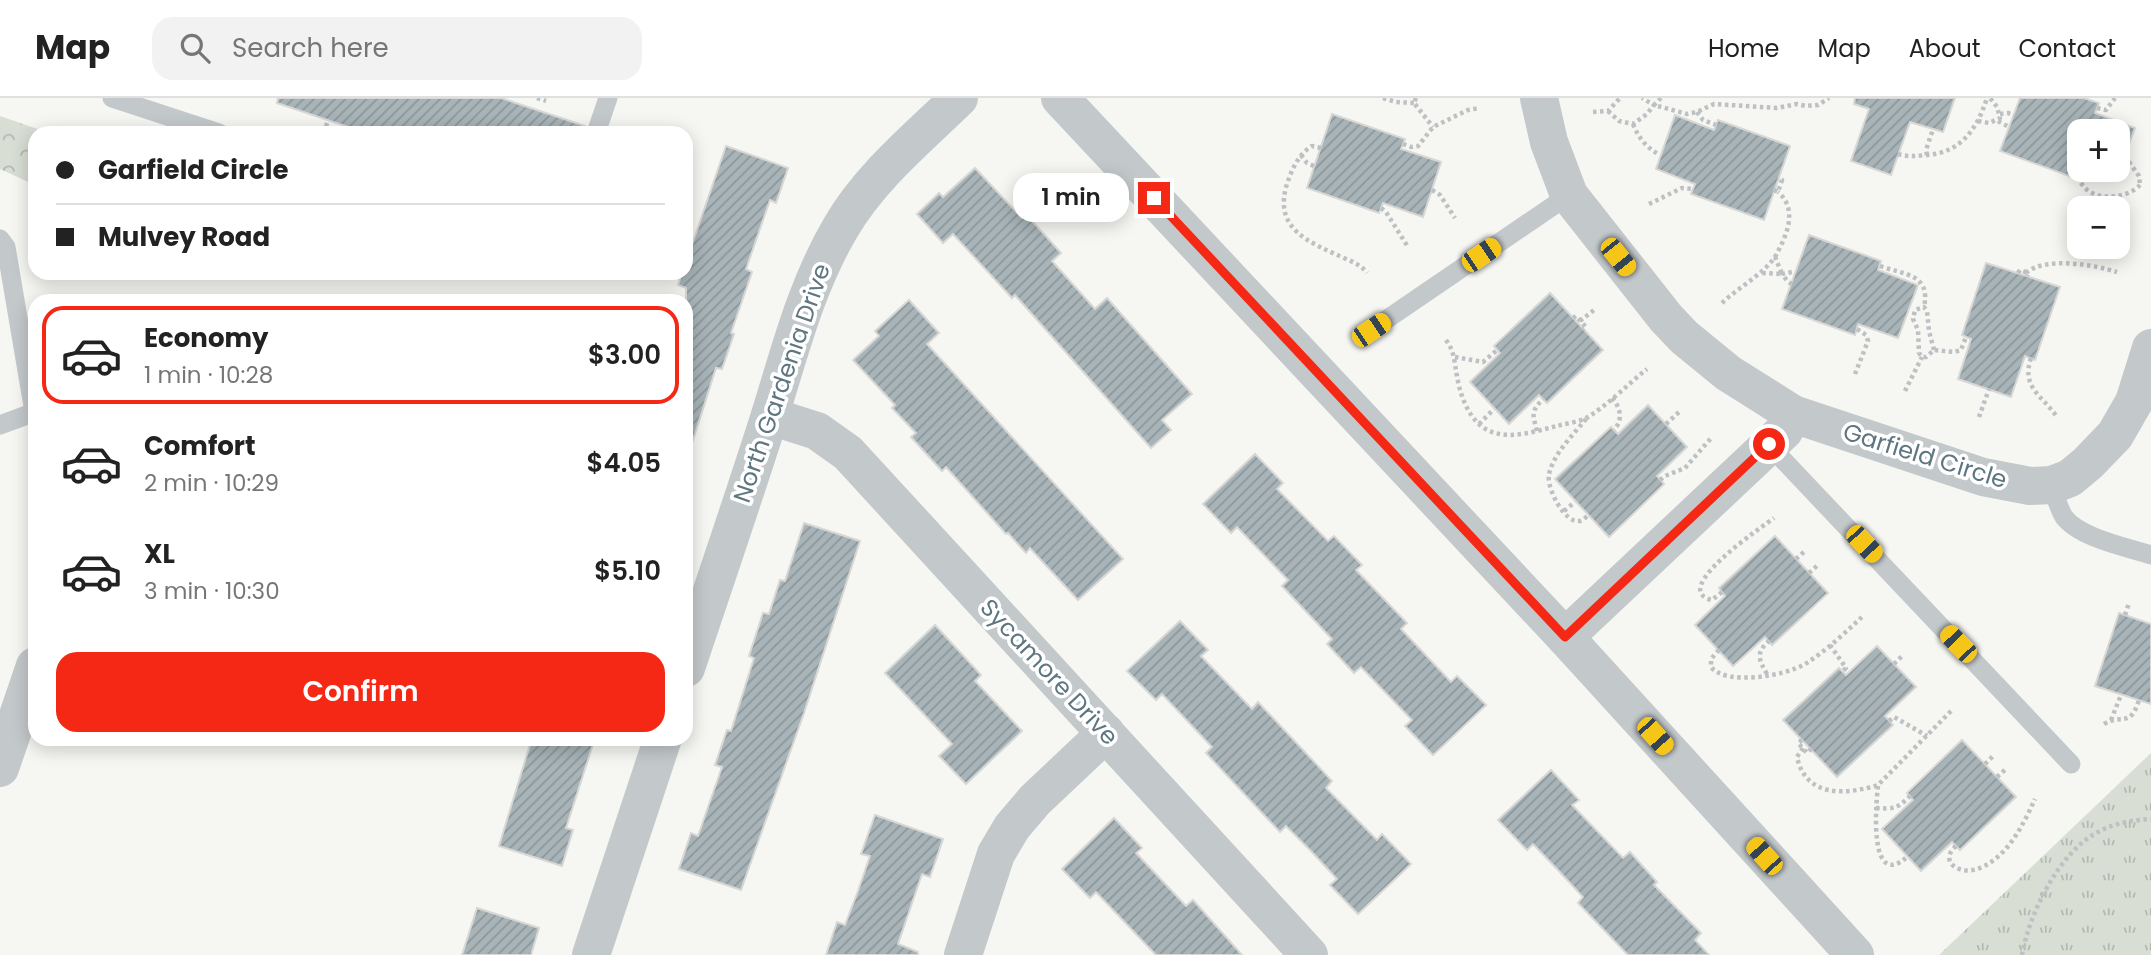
<!DOCTYPE html>
<html lang="en">
<head>
<meta charset="utf-8">
<style>
  :root { --surface:#fff; --page:#f2f2f2; --text:#222; --muted:#767676; --line:#e0e0e0; --accent:#f42814 }
  body { margin:0; font-family:Poppins,sans-serif; background:var(--page); color:var(--text); height:100vh; display:flex; flex-direction:column; font-size:26px; white-space:nowrap }
  * { box-sizing:border-box; margin:0 }
  p { font-size:23px; color:var(--muted) }
  .icon { flex:none; width:38px; height:38px; fill:none; stroke:currentColor; stroke-width:2; stroke-linecap:round; stroke-linejoin:round }
  .map { position:relative; flex:1; overflow:hidden }
  .panel { position:absolute; left:28px; top:196px; width:665px; height:452px; display:flex; flex-direction:column; background:var(--surface); border-radius:21px; box-shadow:0 4px 18px #0003 }
  .panel>* { flex:none }
  .top-card { position:absolute; left:28px; top:28px; width:665px; height:154px; border-radius:21px; box-shadow:0 4px 18px #0003; display:grid; align-content:center; height:154px; padding:0 28px; background:var(--surface) }
  .controls { position:absolute; left:2067px; top:21px; display:grid; gap:14px }
  .controls a { display:grid; place-items:center; width:63px; height:63px; border-radius:14px; background:var(--surface); box-shadow:0 4px 18px #0003; font-size:35px }
  .end { position:absolute; width:32px; height:32px; margin:-16px; border:9px solid #f42814; background:#fff; box-shadow:0 0 0 4px #fff }
  .from { border-radius:50% }
  .bubble { position:absolute; height:49px; border-radius:21px; background:var(--surface); box-shadow:0 4px 18px #0003; font-size:23px; font-weight:600; line-height:49px; text-align:center }
  .car { position:absolute; width:21px; height:42px; margin:-21px -10px; border-radius:9px; box-shadow:0 0 5px 2px #0007; background:linear-gradient(#f5c518 24%,#345 0 40%,#f5c518 0 76%,#345 0 86%,#f5c518 0) }
  .top-card b { display:flex; align-items:center; gap:24px; height:66px; font-size:26px }
  .top-card b+b { border-top:2px solid var(--line) }
  .top-card i { width:18px; height:18px; background:var(--text) }
  ul { padding:12px 0 0; list-style:none }
  li { display:flex; align-items:center; gap:21px; height:98px; margin:0 14px 10px; padding:0 14px; border:4px solid transparent; border-radius:21px }
  li div { flex:1 }
  li b { display:block; font-size:26px }
  li em { font-style:normal; font-weight:600 }
  li.current { border-color:var(--accent) }
  li>.icon { width:63px; height:63px; stroke-width:1.5 }
  .cta { display:flex; gap:14px; margin-top:auto; padding:14px 28px }
  .cta a { flex:1; height:80px; border-radius:21px; background:var(--accent); color:#fff; font-size:28px; font-weight:600; line-height:80px; text-align:center }
  header { display:flex; align-items:center; gap:42px; box-sizing:border-box; height:98px; padding:0 35px; background:var(--surface); border-bottom:2px solid var(--line) }
  header strong { font-size:33px }
  nav { display:flex; gap:38px; margin-inline-start:auto; font-size:24px }
  .search { width:490px; height:63px; background:var(--page); display:flex; align-items:center; gap:18px; box-sizing:border-box; padding:0 24px; border-radius:21px; color:var(--muted); font-size:26px }
  .map>svg:first-child { display:block }
</style>
</head>
<body>
<header>
<strong>Map</strong>
<div class="search"><svg class="icon" aria-label="search" viewBox="0 0 24 24"><circle cx="10" cy="10" r="6"/><path d="M15 15l6 6"/></svg>Search here</div>
<nav><a>Home</a><a>Map</a><a>About</a><a>Contact</a></nav>
</header>
<div class="map">
<svg width="2151" height="857" viewBox="0 0 2151 857">
  <defs>
    <pattern id="forest-crowns" width="20" height="18" patternUnits="userSpaceOnUse" patternTransform="scale(1.75)"><rect width="20" height="18" fill="#d8ded3"/><path d="M2 6a3 3 0 1 1 6 0M12 15a3 3 0 1 1 6 0" fill="none" stroke="#b2b9b0"/></pattern>
    <pattern id="park-tufts" width="24" height="20" patternUnits="userSpaceOnUse" patternTransform="scale(1.75)"><rect width="24" height="20" fill="#d8ded3"/><path d="M3 7l-1-3M5 7V3M7 7l1-3M15 17l-1-3M17 17v-4M19 17l1-3" fill="none" stroke="#b2b9b0"/></pattern>
    <pattern id="building-hatch" width="6" height="6" patternUnits="userSpaceOnUse" patternTransform="scale(1.75)"><rect width="6" height="6" fill="#a8b4b8"/><path d="M-1 1l2-2M0 6l6-6M5 7l2-2" fill="none" stroke="#8c979b"/></pattern>
  </defs>
  <rect width="100%" height="100%" fill="#f6f6f2"/>
  <path fill="url(#forest-crowns)" d="M0 18 49 35H35V87L0 71Z"/>
  <path fill="url(#park-tufts)" d="M2151 655V857H1939Z"/>
  <g fill="url(#building-hatch)" stroke="#d7d7d5" stroke-width="2">
    <path d="M278 0H501L585 28 584 35H366L277 5Z"/>
    <path d="M1855 0H1955L1943 34 1910 24 1891 77 1851 63 1869 11 1854 6Z"/>
    <path d="M2020 0H2084L2099 5 2095 15 2135 30 2115 83 2084 72H2118V33H2079V70L2076 69 2072 79 2000 53Z"/>
    <path d="M1332 16 1405 41 1401 51 1441 64 1423 119 1383 105 1379 115 1307 90Z"/>
    <path d="M1675 17 1714 32 1718 22 1790 48 1764 122 1691 96 1695 86 1656 71Z"/>
    <path d="M726 48 788 70 776 105 770 102 746 171 752 174 731 235 734 236 722 271 716 270 692 345 686 344V190L678 187 682 175H686V164Z"/>
    <path d="M975 70 1022 120 1026 116 1061 155 1052 163 1095 211 1107 200 1192 296 1162 322 1171 332 1151 350 1015 197 1012 200 953 136 943 145 917 116 939 95 943 99Z"/>
    <path d="M1809 137 1881 163 1878 172 1918 187 1898 240 1858 226 1855 237 1782 211Z"/>
    <path d="M1986 165 2060 189 2035 262 2025 258 2011 299 1958 281 1971 241 1962 237Z"/>
    <path d="M1550 195 1603 252 1547 305 1539 297 1509 326 1470 284 1500 255 1494 248Z"/>
    <path d="M909 202 939 235 927 246 1123 461 1078 502 1030 450 1026 455 1008 435 1006 436 946 369 942 373 911 339 916 335 892 310 895 307 853 262 879 238 875 233Z"/>
    <path d="M1648 307 1687 349 1657 378 1664 386 1609 439 1555 381 1611 329 1618 336Z"/>
    <path d="M1255 356 1283 385 1277 391 1328 443 1334 438 1362 467 1356 472 1407 525 1401 531 1451 584 1457 578 1486 607 1433 657 1405 628 1412 622 1361 569 1354 575 1327 546 1332 541 1282 488 1288 482 1237 429 1231 435 1203 406Z"/>
    <path d="M804 425 860 443 804 615 741 792 679 771 691 735 698 738 722 669 715 667 727 632 731 633 754 560 749 558 763 515 769 516 780 482 785 483Z"/>
    <path d="M1775 438 1828 495 1772 547 1765 539 1733 568 1695 527 1725 498 1719 490Z"/>
    <path d="M2119 515 2151 526V606L2095 588Z"/>
    <path d="M1180 523 1208 552 1201 558 1252 611 1258 604 1332 683 1326 690 1377 742 1382 736 1411 766 1358 816 1330 787 1337 781 1312 754 1286 728 1280 734 1206 655 1212 649 1162 596 1156 602 1127 573Z"/>
    <path d="M935 527 981 577 975 583 1022 633 966 686 939 658 952 646 885 575Z"/>
    <path d="M1877 548 1916 589 1885 618 1893 627 1837 679 1783 622 1839 570 1846 577Z"/>
    <path d="M532 640H595L566 730 573 732 562 768 499 748Z"/>
    <path d="M1962 642 2016 699 1960 752 1952 744 1921 773 1882 731 1913 702 1907 695Z"/>
    <path d="M1551 672 1579 702 1572 707 1598 734 1623 760 1630 754 1657 784 1654 787 1701 835 1695 842 1709 857H1628L1578 805 1583 799 1558 772 1533 746 1527 752 1498 722Z"/>
    <path d="M875 717 943 741 930 779 922 776 898 846 918 854V857H826L837 824 845 827 858 793 870 758 861 756Z"/>
    <path d="M1114 720 1142 750 1136 755 1186 808 1193 802 1242 857H1156L1096 794 1090 800 1062 771Z"/>
    <path d="M477 810 539 830 531 857H462Z"/>
  </g>
  <g fill="none" stroke-linecap="round" stroke-linejoin="round">
    <g stroke="#bec1c3" stroke-width="4.5" stroke-dasharray="3.5 3.5" stroke-linecap="butt">
      <path d="M537 0 546 3"/>
      <path d="M1383 0 1396 4 1414 5"/>
      <path d="M1416 0 1414 5 1433 29"/>
      <path d="M1661 0 1654 7 1687 16 1697 14 1714 6 1777 10 1797 6 1806 8 1818 7 1829 0"/>
      <path d="M2097 10 2106 12 2115 0"/>
      <path d="M1608 13 1619 23 1633 26 1647 16 1654 7 1642 0"/>
      <path d="M1593 14 1608 13 1620 0"/>
      <path d="M1697 14 1703 22 1716 27"/>
      <path d="M2000 16 2008 15 2014 17"/>
      <path d="M1978 23 1989 25 2000 20 1997 9 1990 0"/>
      <path d="M1998 23 2009 29"/>
      <path d="M1633 26C1639 41 1647 50 1660 57"/>
      <path d="M324 35 328 22"/>
      <path d="M1403 46 1411 49 1418 48 1433 29 1468 12 1480 10"/>
      <path d="M1321 50 1312 48C1299 56 1293 69 1288 83 1271 131 1309 144 1344 160 1353 164 1361 167 1367 175"/>
      <path d="M1898 56C1907 59 1916 58 1926 57 1961 55 1977 31 1987 0"/>
      <path d="M1301 57 1307 65 1314 68"/>
      <path d="M1927 57 1926 52 1933 31"/>
      <path d="M2125 58 2139 78 2140 87"/>
      <path d="M2074 74 2078 76C2082 104 2124 104 2140 87"/>
      <path d="M1432 92 1440 97 1455 120"/>
      <path d="M1774 92 1778 94 1782 82 1778 81"/>
      <path d="M1649 106 1682 90 1693 91"/>
      <path d="M1381 110 1386 114 1408 149"/>
      <path d="M1775 159C1786 139 1799 112 1778 94"/>
      <path d="M1880 168C1905 177 1931 176 1924 209"/>
      <path d="M2018 175 2020 172 2028 175 2027 178"/>
      <path d="M2026 175C2045 158 2095 167 2117 174"/>
      <path d="M1792 186 1788 184 1782 176 1792 174 1795 175"/>
      <path d="M1722 205C1739 189 1761 178 1775 159L1782 176 1762 175"/>
      <path d="M1573 220 1576 218 1586 229 1583 231"/>
      <path d="M1580 223 1594 212"/>
      <path d="M1446 242C1455 254 1454 264 1457 278 1459 291 1464 307 1472 318 1493 348 1528 335 1557 328 1567 325 1580 324 1588 319 1609 306 1628 286 1647 271"/>
      <path d="M1934 252 1929 233 1927 213 1924 209 1915 212 1913 221 1918 232 1919 255 1922 259H1926L1934 252 1954 254 1961 252 1966 239"/>
      <path d="M1455 259 1483 264 1497 252"/>
      <path d="M2031 260C2021 290 2042 297 2057 319"/>
      <path d="M1855 276 1868 243 1866 237 1857 231"/>
      <path d="M1905 293 1922 259"/>
      <path d="M1612 300C1621 310 1623 322 1614 332"/>
      <path d="M1979 319 1989 291"/>
      <path d="M1586 321C1573 337 1554 355 1549 376 1546 389 1564 425 1579 423 1583 423 1586 419 1588 417"/>
      <path d="M1479 326 1494 311"/>
      <path d="M1666 326 1679 314"/>
      <path d="M1537 333C1533 317 1530 314 1543 301"/>
      <path d="M1660 382 1665 378 1685 370 1712 339"/>
      <path d="M1564 413 1575 404"/>
      <path d="M1796 461 1805 453"/>
      <path d="M1809 475 1818 467"/>
      <path d="M1722 494 1712 502C1667 492 1765 427 1774 420"/>
      <path d="M2125 517 2129 505"/>
      <path d="M1830 547 1846 570 1843 573"/>
      <path d="M1719 552 1711 561V569C1726 588 1785 578 1805 566 1826 553 1846 534 1864 517"/>
      <path d="M1894 566 1902 558"/>
      <path d="M1767 576C1759 562 1755 555 1769 543"/>
      <path d="M2111 622 2121 597"/>
      <path d="M1889 623 1894 619 1927 638"/>
      <path d="M2104 626C2121 615 2130 631 2139 602"/>
      <path d="M1802 642 1798 645 1807 655 1811 651"/>
      <path d="M1803 650 1797 659C1806 700 1846 697 1878 687L1952 612"/>
      <path d="M1985 666 1994 657"/>
      <path d="M1997 679 2007 670"/>
      <path d="M1878 688C1876 705 1868 795 1908 758"/>
      <path d="M1876 710C1894 711 1897 711 1910 698"/>
      <path d="M1956 748C1938 764 1960 777 1977 771 2007 761 2023 727 2035 701"/>
      <path d="M2022 857C2029 816 2059 754 2098 734 2115 725 2133 722 2151 721"/>
    </g>
    <g stroke="#c3c8cb" stroke-width="19">
      <path d="M112 0 219 35"/>
      <path d="M596 35 608 0"/>
      <path d="M0 141 6 149 34 314"/>
      <path d="M1371 232 1569 97"/>
      <path d="M0 327 35 314"/>
      <path d="M1769 347 2071 666"/>
      <path d="M2052 387C2055 398 2058 409 2064 419 2080 440 2126 449 2151 457"/>
    </g>
    <g stroke="#c3c8cb" stroke-width="38">
      <path d="M1060 0 1565 539 1855 857"/>
      <path d="M1539 0 1549 44 1569 97 1666 220 1684 239 1728 275 1793 316 1983 379 2030 388 2052 387 2070 380 2088 365 2115 337 2134 304 2151 250"/>
      <path d="M770 318 817 333 848 355 1309 857"/>
      <path d="M1565 539 1784 333 1793 316"/>
      <path d="M686 570C714 486 743 402 770 317 790 253 806 188 841 129 870 79 918 40 959 0"/>
      <path d="M0 670 35 568"/>
      <path d="M591 857 663 640"/>
      <path d="M963 857 996 756 1012 729 1035 702 1106 635"/>
    </g>
  </g>
  <g fill="none" stroke-linecap="round" stroke-linejoin="round">
    <path stroke="#f42814" stroke-width="9" d="M1154 100 1565 539 1769 346"/>
  </g>
  <g text-anchor="middle" stroke-width="7" stroke-linejoin="round" paint-order="stroke">
    <g font-size="24" fill="#5e7680" stroke="#fff">
      <text transform="translate(782 285) rotate(-71)" y="8">North Gardenia Drive</text>
      <text transform="translate(1925 358) rotate(17)" y="8">Garfield Circle</text>
      <text transform="translate(1049 574) rotate(47)" y="8">Sycamore Drive</text>
    </g>
  </g>
</svg>
<div class="controls">
<a>+</a>
<a>−</a>
</div>
<i class="end from" style="left:1769px;top:346px"></i>
<i class="end" style="left:1154px;top:100px"></i>
<div class="bubble" style="left:1013px;top:75px;width:116px">1 min</div>
<i class="car" style="left:1481px;top:157px;rotate:56deg"></i>
<i class="car" style="left:1618px;top:159px;rotate:141deg"></i>
<i class="car" style="left:1371px;top:232px;rotate:56deg"></i>
<i class="car" style="left:1864px;top:446px;rotate:137deg"></i>
<i class="car" style="left:1958px;top:546px;rotate:316deg"></i>
<i class="car" style="left:1655px;top:638px;rotate:138deg"></i>
<i class="car" style="left:1764px;top:758px;rotate:318deg"></i>
<div class="top-card">
<b><i class="from"></i>Garfield Circle</b>
<b><i></i>Mulvey Road</b>
</div>
<section class="panel">
<ul>
<li class="current"><svg class="icon" aria-label="car" viewBox="0 0 24 24"><path d="M5 17H2v-5l4-1 3-4h7l3 4 3 1v5h-3M9 17h6M6 11h13"/><circle cx="7" cy="17" r="2"/><circle cx="17" cy="17" r="2"/></svg><div><b>Economy</b><p>1 min · 10:28</p></div><em>$3.00</em></li>
<li><svg class="icon" aria-label="car" viewBox="0 0 24 24"><path d="M5 17H2v-5l4-1 3-4h7l3 4 3 1v5h-3M9 17h6M6 11h13"/><circle cx="7" cy="17" r="2"/><circle cx="17" cy="17" r="2"/></svg><div><b>Comfort</b><p>2 min · 10:29</p></div><em>$4.05</em></li>
<li><svg class="icon" aria-label="car" viewBox="0 0 24 24"><path d="M5 17H2v-5l4-1 3-4h7l3 4 3 1v5h-3M9 17h6M6 11h13"/><circle cx="7" cy="17" r="2"/><circle cx="17" cy="17" r="2"/></svg><div><b>XL</b><p>3 min · 10:30</p></div><em>$5.10</em></li>
</ul>
<div class="cta"><a>Confirm</a></div>
</section>
</div>
</body>
</html>
